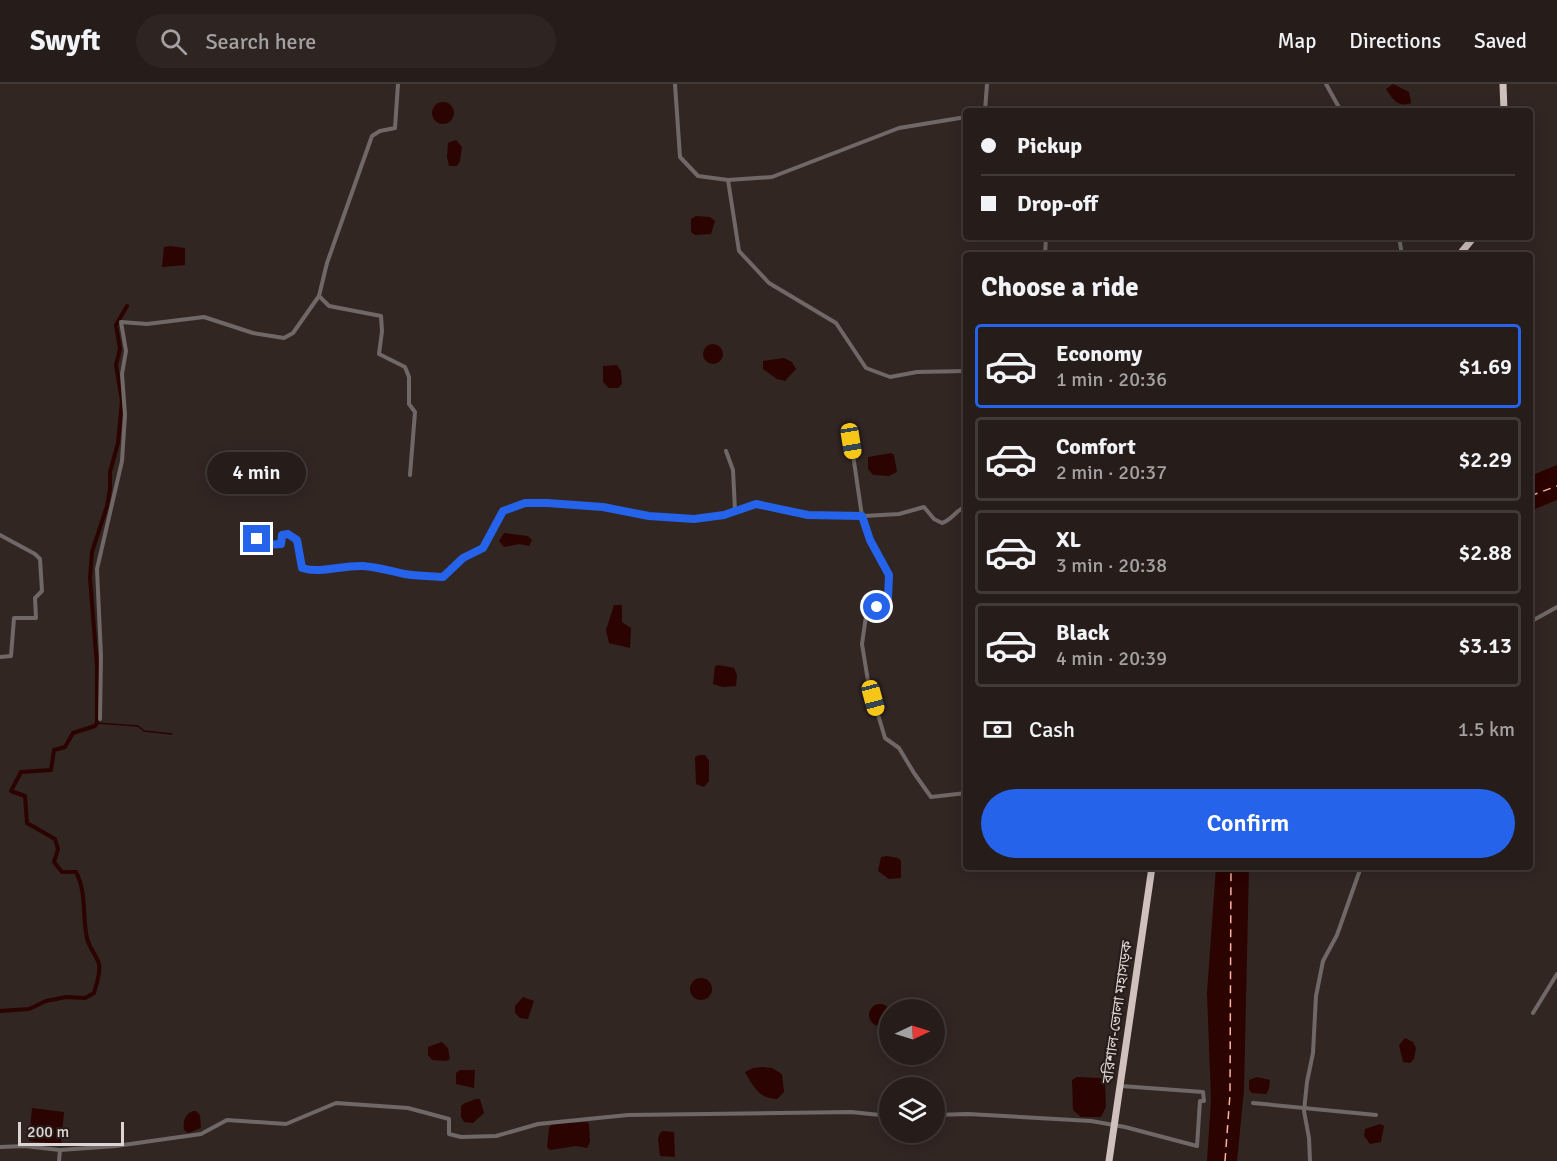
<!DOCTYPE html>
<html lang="en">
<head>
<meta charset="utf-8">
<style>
  :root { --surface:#261c1a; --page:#2e2523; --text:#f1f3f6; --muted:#a4a1a2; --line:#423a39; --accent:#2563eb }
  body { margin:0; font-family:Signika,"Noto Sans Bengali",sans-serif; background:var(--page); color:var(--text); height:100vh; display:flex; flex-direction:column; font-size:22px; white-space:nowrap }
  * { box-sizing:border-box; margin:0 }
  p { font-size:20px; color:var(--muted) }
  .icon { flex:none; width:33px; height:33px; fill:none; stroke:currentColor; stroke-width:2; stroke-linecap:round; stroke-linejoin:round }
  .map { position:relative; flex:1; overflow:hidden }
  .side { position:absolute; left:963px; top:168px; width:570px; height:618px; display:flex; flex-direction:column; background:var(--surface); border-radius:6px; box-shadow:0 3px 15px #0003,0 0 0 2px var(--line) }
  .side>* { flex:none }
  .guide { position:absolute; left:963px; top:24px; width:570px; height:132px; border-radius:6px; box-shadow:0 3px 15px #0003,0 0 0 2px var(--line); display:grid; align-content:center; height:132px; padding:0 18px; background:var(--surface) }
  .needle { width:39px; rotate:86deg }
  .fabs { position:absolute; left:879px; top:915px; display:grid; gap:12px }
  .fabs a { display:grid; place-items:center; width:66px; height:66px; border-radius:50%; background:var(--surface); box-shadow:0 3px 15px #0003,0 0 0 2px var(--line); font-size:30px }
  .scale { position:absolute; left:18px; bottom:15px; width:106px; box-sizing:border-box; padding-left:6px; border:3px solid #ddd5d3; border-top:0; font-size:16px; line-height:21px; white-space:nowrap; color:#ddd5d3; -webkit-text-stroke:4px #281c1a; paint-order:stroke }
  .end { position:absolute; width:27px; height:27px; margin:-14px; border:8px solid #2563eb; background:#fff; box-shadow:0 0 0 3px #fff }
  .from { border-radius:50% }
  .bubble { position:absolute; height:42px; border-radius:21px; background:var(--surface); box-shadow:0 3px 15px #0003,0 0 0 2px var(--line); font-size:20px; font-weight:600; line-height:42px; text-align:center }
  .car { position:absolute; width:18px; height:36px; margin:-18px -9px; border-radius:8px; box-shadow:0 0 4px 2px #0007; background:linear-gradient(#f5c518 24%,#345 0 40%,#f5c518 0 76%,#345 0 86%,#f5c518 0) }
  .guide b { display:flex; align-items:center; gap:21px; height:57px; font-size:22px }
  .guide b+b { border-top:2px solid var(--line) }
  .guide i { width:15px; height:15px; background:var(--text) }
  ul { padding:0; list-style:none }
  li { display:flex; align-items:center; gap:18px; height:84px; margin:0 12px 9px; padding:0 6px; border:3px solid var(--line); border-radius:6px }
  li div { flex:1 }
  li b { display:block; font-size:22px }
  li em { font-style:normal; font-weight:600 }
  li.selected { border-color:var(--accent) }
  li>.icon { width:54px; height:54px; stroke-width:1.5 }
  h2 { padding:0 18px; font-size:27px; line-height:72px }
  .pay { display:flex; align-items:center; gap:15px; height:66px; padding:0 18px; font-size:22px }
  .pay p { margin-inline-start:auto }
  .primary-button { display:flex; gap:12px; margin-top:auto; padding:12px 18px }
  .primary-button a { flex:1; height:69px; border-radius:36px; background:var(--accent); color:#fff; font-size:24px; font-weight:600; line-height:69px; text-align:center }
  header { display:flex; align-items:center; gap:36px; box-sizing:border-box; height:84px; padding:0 30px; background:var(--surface); border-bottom:2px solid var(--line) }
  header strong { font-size:28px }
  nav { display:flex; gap:33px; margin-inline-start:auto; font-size:21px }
  .search { width:420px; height:54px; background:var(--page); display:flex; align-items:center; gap:15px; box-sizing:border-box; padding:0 21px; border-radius:33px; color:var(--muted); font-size:22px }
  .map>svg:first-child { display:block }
</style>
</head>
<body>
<header>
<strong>Swyft</strong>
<div class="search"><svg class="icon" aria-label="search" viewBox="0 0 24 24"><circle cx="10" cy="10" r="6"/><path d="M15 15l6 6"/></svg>Search here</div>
<nav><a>Map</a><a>Directions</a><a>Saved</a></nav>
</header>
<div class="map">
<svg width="1557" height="1077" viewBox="0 0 1557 1077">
  <rect width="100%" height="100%" fill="#322623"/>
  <g fill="#2b0300">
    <path d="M1393 0 1409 8 1411 19C1399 24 1392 15 1386 5Z"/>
    <circle cx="443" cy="29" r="11"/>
    <path d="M456 56 462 63 460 77 457 82H449L447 73 448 59Z"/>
    <path d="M696 132 710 133 715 137 711 150 695 151 691 148V135Z"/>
    <path d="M170 162 185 164V181L162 183 164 163Z"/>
    <circle cx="713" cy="270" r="10"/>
    <path d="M784 274 792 278 796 285 785 297 777 295 763 285V277Z"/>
    <path d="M617 281 621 287 622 300 618 304H609L603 298V282Z"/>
    <path d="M891 369 894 371 897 388 889 392 873 391 868 385V373Z"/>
    <path d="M1557 381V416L1530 427V392Z"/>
    <path d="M504 449 528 452 532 456 529 462 519 460 504 463 499 457Z"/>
    <path d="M614 521H622V538L631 544 630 564 609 559 606 546Z"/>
    <path d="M719 581 734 584 737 591 736 602 723 603 713 600 715 582Z"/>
    <path d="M700 671H705L709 677V697L704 703 696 700 695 673Z"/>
    <path d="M887 772 898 774 901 777V794L889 795 878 787 881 773Z"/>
    <path d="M1216 783H1249L1244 1006 1237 1077H1207L1211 1015 1207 909Z"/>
    <circle cx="701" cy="905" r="11"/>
    <path d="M523 913 534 917 528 935 520 934 515 929V922Z"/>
    <circle cx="880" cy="931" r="11"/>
    <path d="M1405 954 1413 958 1416 964 1414 975 1410 979 1403 978 1399 961Z"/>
    <path d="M442 958 448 964 450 975 446 977 432 976 428 971V963Z"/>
    <path d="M763 983 772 984 782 990 784 1008 777 1015C758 1014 754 1003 745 988L753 984Z"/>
    <path d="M460 986H475L474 1004 456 1000V989Z"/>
    <path d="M1077 993 1100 994 1105 999 1106 1023 1101 1033H1081L1073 1026 1072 996Z"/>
    <path d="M1257 993 1270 996 1269 1005 1266 1010 1252 1009 1249 1006V996Z"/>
    <path d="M476 1015H480L484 1029 473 1039 464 1038 461 1033V1022L465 1019Z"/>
    <path d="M32 1024 64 1028 61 1060 29 1057Z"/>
    <path d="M193 1027H196L200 1031 201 1044 188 1049 184 1046C183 1037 184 1031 193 1027Z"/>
    <path d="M587 1038 589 1040 590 1058 587 1064 576 1062 550 1066 547 1063 549 1044 552 1040Z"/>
    <path d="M1380 1040 1384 1042 1381 1058 1370 1060 1364 1052 1365 1045Z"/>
    <path d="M663 1047 674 1048 675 1073 660 1072 658 1055 660 1049Z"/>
  </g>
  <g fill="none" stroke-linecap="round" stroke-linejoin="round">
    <path stroke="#2b0300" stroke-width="1.5" d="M97 639 138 642 144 647 172 650"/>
    <path stroke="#2b0300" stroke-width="4" d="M0 927 29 925 46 917 66 913 85 914 94 909C96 901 101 889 99 880 97 872 89 864 87 854 82 832 87 809 76 788H62L54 778 58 765 55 755 27 739 25 712 11 707 21 688 51 686 54 666 65 663 73 649 95 642 97 639V582L90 494 92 468 107 422 110 405V388L118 359 122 317 116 281 120 265 116 241 127 222"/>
    <g stroke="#feb2a0" stroke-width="1.5" stroke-dasharray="8 6" stroke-linecap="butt">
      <path d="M1530 412 1557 402"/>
      <path d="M1225 1077 1230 1010 1231 783"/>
    </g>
    <g stroke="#6f6867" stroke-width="4">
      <path d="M398 0 395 44 380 47 372 52 327 179 319 212 329 222 381 232 382 247 379 270 405 283 409 293V320L415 328 410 391"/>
      <path d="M675 0 680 73 698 92 728 96 772 93 899 44 966 33"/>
      <path d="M1326 0 1341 27"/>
      <path d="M985 27 987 0"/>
      <path d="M728 96 739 167 769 199 836 239 866 284 890 293 917 288 966 287"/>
      <path d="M1399 153 1402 171"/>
      <path d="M1045 171 1046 153"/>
      <path d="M851 357 862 432 870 456 889 491 888 514 866 532 862 560 868 597 885 654 899 664 914 689 931 713 966 709"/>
      <path d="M726 367 733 386 735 427"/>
      <path d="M0 451 35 470 40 475 42 507 35 514 36 534H14L11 572 0 573"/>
      <path d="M257 455 262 459 281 460 282 451 288 450 297 457 302 484C322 490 341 481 363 482 377 483 391 487 405 490 417 492 430 492 443 493L463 474 483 464 503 427 525 419H547L603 424 649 432 694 435 724 431 756 420 808 431 846 433 899 430 924 423 934 435 942 439C952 436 956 426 966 422"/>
      <path d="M1530 538 1557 523"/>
      <path d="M100 635 101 572 97 485 122 377 125 331 122 290 126 267 121 238 147 240 204 233 253 249 284 254 293 249 319 212"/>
      <path d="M1533 929 1557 890"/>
      <path d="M1253 1019 1376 1031"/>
      <path d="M934 1031 968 1030 1091 1037 1125 1043 1197 1062 1200 1017H1204L1203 1008 1121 1002"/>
      <path d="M0 1063 24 1062 60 1066 116 1062 201 1050 227 1036 286 1040 336 1019 408 1024 449 1035V1050L461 1053 496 1052 538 1040 628 1031 851 1028 890 1032"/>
      <path d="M59 1077 60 1066"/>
      <path d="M1310 1077 1309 1054 1304 1027 1307 998 1313 969 1316 912 1323 877 1337 851 1361 783"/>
    </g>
    <g stroke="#d0c1bd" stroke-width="7">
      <path d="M1503 0 1504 27"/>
      <path d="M1459 171 1474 153"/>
      <path d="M1109 1077 1152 783"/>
    </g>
  </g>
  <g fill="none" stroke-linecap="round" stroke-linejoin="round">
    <path stroke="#2563eb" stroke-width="8" d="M257 455C265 461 272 461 281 460L282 451 288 450 297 456 302 484C322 490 341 481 363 482 377 483 391 487 405 490 417 492 430 492 443 493L463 474 483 464 503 427 525 419H547L603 423 649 432 694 435 724 431 756 420 808 431 862 432 870 456 889 491 888 514 877 523"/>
  </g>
  <g text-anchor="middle" stroke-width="4.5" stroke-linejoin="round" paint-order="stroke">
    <g font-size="15" fill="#ddd5d3" stroke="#281c1a">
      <text transform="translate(1117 928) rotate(-82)" y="5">বরিশাল-ভোলা মহাসড়ক</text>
    </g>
  </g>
</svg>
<div class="fabs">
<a><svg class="needle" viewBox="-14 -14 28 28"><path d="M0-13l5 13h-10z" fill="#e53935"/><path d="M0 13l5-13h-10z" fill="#a4a1a2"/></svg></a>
<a><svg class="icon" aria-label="layers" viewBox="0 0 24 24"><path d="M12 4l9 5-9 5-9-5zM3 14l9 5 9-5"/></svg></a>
</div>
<div class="scale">200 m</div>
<i class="end from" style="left:877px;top:523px"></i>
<i class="end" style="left:257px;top:455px"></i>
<div class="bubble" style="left:207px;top:368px;width:99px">4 min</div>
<i class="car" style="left:851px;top:357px;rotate:171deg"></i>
<i class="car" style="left:873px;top:614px;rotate:165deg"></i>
<div class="guide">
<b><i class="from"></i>Pickup</b>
<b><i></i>Drop-off</b>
</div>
<section class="side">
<h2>Choose a ride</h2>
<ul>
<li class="selected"><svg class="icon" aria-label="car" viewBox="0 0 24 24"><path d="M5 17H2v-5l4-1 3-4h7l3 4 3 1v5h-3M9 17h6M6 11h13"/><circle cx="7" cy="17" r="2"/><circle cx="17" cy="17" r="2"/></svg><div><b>Economy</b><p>1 min · 20:36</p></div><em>$1.69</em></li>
<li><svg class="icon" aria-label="car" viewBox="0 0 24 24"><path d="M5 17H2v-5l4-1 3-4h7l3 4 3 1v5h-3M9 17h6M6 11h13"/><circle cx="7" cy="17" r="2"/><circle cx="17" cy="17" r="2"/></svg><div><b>Comfort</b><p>2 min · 20:37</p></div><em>$2.29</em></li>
<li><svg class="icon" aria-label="car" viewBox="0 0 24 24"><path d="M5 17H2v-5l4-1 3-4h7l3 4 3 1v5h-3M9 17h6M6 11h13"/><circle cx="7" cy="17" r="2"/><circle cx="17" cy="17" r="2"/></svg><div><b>XL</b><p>3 min · 20:38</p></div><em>$2.88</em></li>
<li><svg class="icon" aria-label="car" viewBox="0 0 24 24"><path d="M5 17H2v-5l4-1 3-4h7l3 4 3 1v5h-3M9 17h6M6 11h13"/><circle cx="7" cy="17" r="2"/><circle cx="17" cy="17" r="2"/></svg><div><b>Black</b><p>4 min · 20:39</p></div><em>$3.13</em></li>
</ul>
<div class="pay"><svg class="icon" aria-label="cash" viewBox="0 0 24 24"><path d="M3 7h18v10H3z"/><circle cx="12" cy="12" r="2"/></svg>Cash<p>1.5 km</p></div>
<div class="primary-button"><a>Confirm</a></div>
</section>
</div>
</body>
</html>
